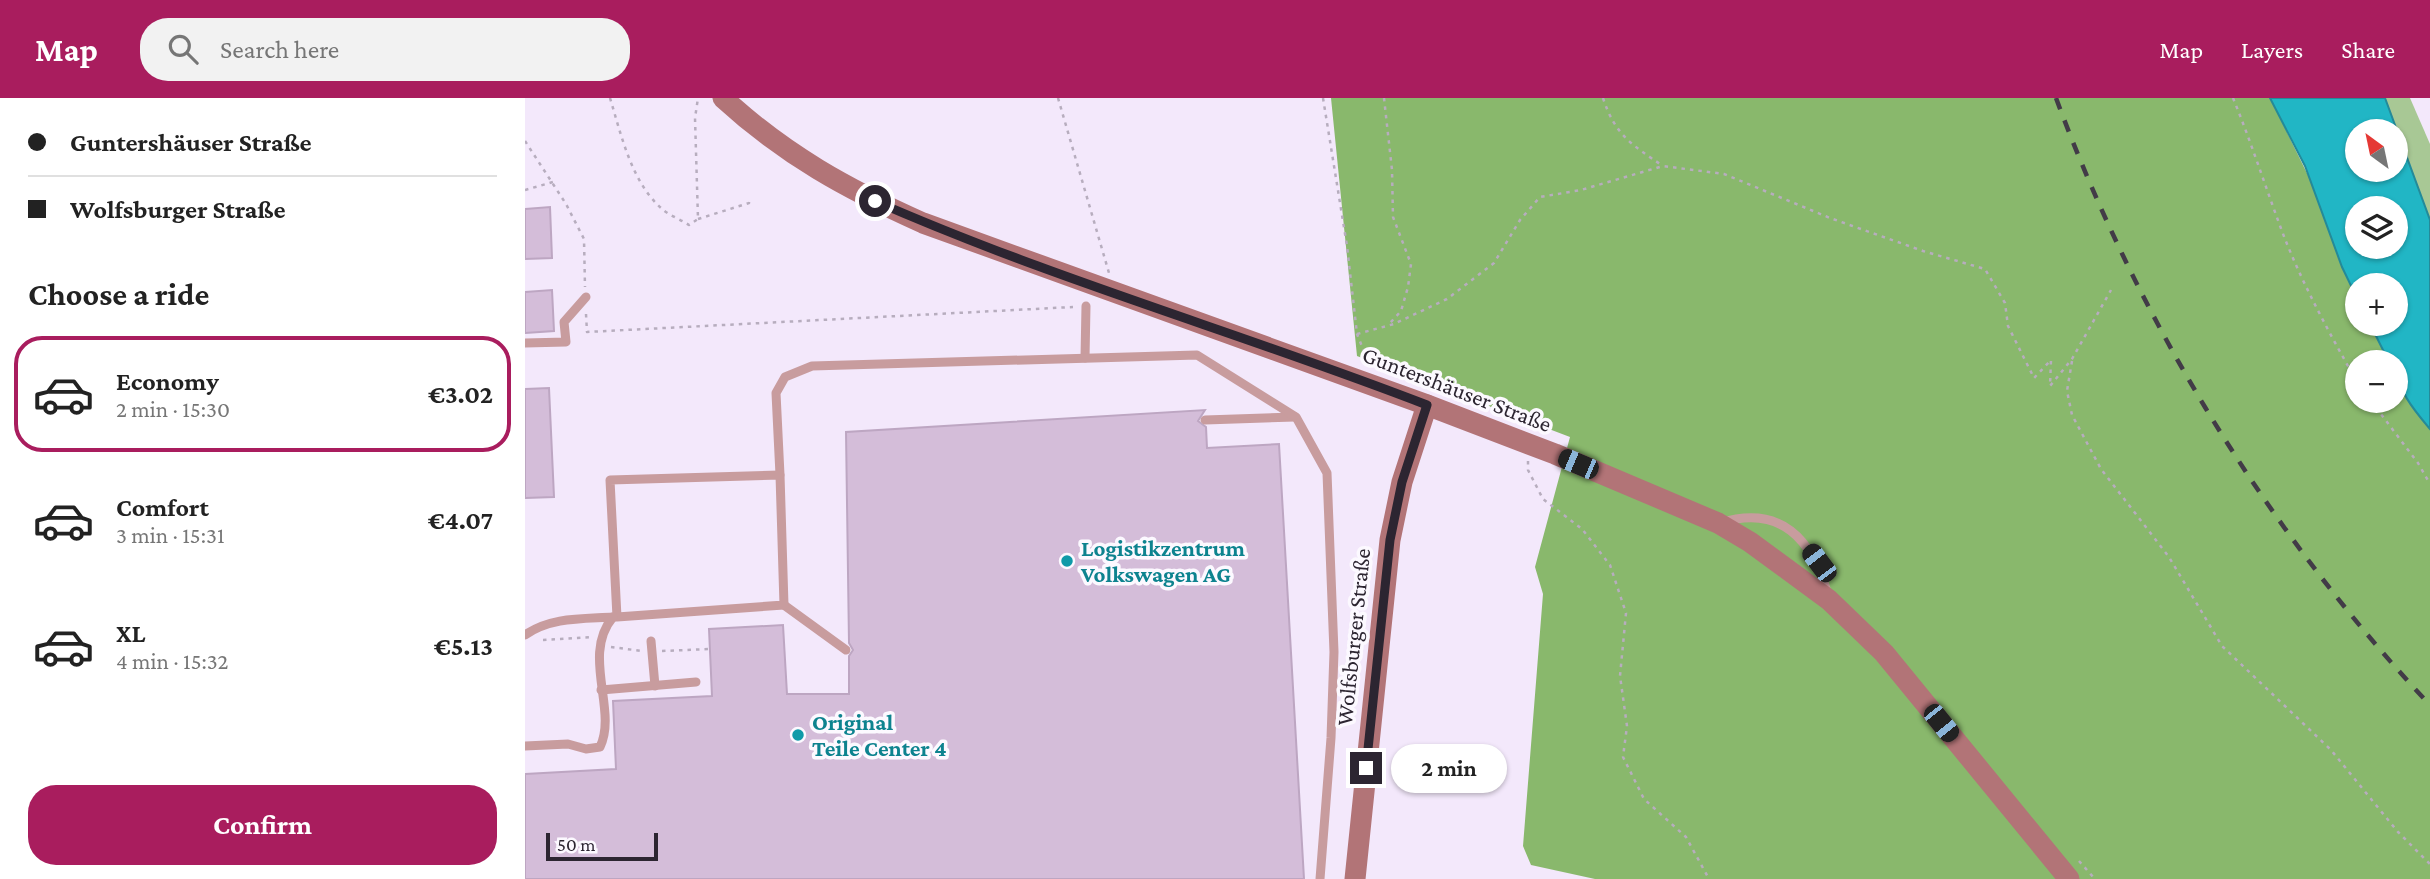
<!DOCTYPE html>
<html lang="en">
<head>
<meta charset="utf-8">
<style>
  :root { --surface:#fff; --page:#f2f2f2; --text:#222; --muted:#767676; --line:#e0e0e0; --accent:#a91d5e }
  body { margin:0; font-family:"Crimson Pro",serif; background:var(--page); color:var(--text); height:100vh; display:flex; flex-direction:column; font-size:26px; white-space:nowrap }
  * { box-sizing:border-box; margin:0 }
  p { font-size:23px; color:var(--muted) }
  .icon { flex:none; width:38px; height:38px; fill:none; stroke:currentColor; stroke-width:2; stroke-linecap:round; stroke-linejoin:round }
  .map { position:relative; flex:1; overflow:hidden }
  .side { display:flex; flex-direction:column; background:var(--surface); width:525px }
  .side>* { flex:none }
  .guide { display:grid; align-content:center; height:154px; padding:0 28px; background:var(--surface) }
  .needle { width:46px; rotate:327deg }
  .buttons { position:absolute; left:1820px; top:21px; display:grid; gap:14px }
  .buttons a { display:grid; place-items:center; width:63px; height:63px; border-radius:50%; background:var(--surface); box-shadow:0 2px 5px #0004; font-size:35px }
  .scale { position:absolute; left:21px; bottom:18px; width:112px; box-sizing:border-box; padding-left:7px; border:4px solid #2c2531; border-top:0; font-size:19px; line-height:24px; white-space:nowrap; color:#2c2531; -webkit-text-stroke:5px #fcf9ff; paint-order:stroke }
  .end { position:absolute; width:32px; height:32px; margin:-16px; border:9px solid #2c2531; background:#fff; box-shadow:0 0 0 4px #fff }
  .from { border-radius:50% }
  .bubble { position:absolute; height:49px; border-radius:24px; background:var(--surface); box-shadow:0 2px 5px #0004; font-size:23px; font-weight:700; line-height:49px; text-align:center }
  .car { position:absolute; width:21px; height:42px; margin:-21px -10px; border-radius:9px; box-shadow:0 0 5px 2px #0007; background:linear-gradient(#222 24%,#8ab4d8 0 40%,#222 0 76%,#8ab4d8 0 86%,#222 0) }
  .guide b { display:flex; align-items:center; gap:24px; height:66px; font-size:26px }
  .guide b+b { border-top:2px solid var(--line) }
  .guide i { width:18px; height:18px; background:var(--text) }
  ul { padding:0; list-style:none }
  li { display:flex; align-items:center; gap:21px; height:116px; margin:0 14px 10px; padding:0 14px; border:4px solid transparent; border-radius:28px }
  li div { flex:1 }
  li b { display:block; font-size:26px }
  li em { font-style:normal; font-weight:700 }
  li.current { border-color:var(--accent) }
  li>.icon { width:63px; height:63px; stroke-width:1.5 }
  h2 { padding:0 28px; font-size:32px; line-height:84px }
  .button { display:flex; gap:14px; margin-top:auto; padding:14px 28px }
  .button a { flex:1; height:80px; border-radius:28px; background:var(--accent); color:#fff; font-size:28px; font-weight:700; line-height:80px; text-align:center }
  header { display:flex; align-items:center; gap:42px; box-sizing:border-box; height:98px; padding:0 35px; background:var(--accent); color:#fff }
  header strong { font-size:33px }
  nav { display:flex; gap:38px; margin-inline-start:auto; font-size:24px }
  .search { width:490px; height:63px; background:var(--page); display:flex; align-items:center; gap:18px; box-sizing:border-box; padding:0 24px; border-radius:28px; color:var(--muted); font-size:26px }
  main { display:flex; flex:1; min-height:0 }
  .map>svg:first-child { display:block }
</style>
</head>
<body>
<header>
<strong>Map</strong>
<div class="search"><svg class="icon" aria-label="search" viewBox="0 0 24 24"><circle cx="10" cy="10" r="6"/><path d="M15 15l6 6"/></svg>Search here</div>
<nav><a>Map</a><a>Layers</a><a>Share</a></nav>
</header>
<main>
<section class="side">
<div class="guide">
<b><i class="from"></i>Guntershäuser Straße</b>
<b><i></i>Wolfsburger Straße</b>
</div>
<h2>Choose a ride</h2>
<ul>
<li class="current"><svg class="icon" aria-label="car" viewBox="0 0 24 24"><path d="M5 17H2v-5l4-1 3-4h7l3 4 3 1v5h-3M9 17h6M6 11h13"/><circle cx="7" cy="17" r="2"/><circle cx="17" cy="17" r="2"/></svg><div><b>Economy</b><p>2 min · 15:30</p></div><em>€3.02</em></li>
<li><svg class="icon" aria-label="car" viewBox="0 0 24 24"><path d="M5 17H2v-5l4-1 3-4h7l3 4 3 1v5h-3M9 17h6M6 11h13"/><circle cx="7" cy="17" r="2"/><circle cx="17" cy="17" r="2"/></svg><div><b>Comfort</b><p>3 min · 15:31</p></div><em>€4.07</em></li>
<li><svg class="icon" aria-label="car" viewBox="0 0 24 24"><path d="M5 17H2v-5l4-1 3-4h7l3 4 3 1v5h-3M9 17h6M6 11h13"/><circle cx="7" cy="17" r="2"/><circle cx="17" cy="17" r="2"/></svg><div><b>XL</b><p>4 min · 15:32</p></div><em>€5.13</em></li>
</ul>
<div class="button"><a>Confirm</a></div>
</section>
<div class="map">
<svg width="1905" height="781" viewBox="0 0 1905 781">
  <rect width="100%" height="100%" fill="#f3e8fb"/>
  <path fill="#a8c895" d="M1860 0H1885L1905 46V122Z"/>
  <path fill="#89b86c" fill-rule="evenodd" d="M806 0H1745L1837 187H1832V226H1856L1905 326V781H1070L1006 767 998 748 1018 496 1010 469 1045 339 832 258ZM1832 264H1871V303H1832Z"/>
  <path fill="#21b6c5" stroke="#248a99" stroke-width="2" fill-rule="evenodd" d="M1745 0H1860L1905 122V331C1888 311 1871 291 1871 264H1864L1845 226H1871V187H1832V200L1817 169 1780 68ZM1832 33H1871V72H1832ZM1832 110H1871V149H1832Z"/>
  <g fill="#d4bdd9" stroke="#bda6c2" stroke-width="2">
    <path d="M25 109 27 160 0 161V111Z"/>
    <path d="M27 192 29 233 0 235V194Z"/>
    <path d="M24 290 29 399 0 400V291Z"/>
    <path d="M680 312 673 323 681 329 682 350 754 346 779 781H0V676L91 671 88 603 187 598 184 531 258 527 262 596H324V558L328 552 324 545 321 334Z"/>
  </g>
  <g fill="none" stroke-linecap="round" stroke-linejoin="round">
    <g stroke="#b7adbe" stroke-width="2.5" stroke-dasharray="3.5 5" stroke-linecap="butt">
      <path d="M85 0C96 36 106 83 136 110 143 117 155 121 164 127L173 121 170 20 173 0"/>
      <path d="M533 0 584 175"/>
      <path d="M798 0 822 148 832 236 845 268"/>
      <path d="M859 0 867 72 868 119 886 166 883 189 876 213 865 225"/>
      <path d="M1078 0C1090 37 1107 47 1138 68"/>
      <path d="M1708 0C1727 46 1742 94 1760 141 1780 191 1806 238 1832 284"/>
      <path d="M0 43 41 106 59 141 60 189"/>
      <path d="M0 92 28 84"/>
      <path d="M173 121 224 105V100"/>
      <path d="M61 216 62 234 548 209"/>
      <path d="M832 236 869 226 922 201 969 165 995 122 1015 99 1056 92 1138 68 1199 76 1305 120 1398 153 1460 171 1480 205 1483 228 1509 280 1526 262 1525 288 1547 261 1586 192"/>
      <path d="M1547 263 1542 293 1547 317 1576 371 1644 459 1697 548 1806 652 1873 734 1905 766"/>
      <path d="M1846 303 1893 365 1905 386"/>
      <path d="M1003 363V372L1018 401 1057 431 1085 467 1101 515 1095 578 1102 628 1098 659 1119 701 1161 739 1184 781"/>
      <path d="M18 542 67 539"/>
      <path d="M86 549 117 553"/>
      <path d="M137 553 185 551"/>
      <path d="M1554 763 1570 781"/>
    </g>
    <g stroke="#c89c9e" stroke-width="9">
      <path d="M0 245 41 244 39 224 61 199"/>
      <path d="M560 260 561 208"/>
      <path d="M680 322 770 319"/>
      <path d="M255 377 251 295 260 279 287 268 672 257 771 319 802 375 809 554 806 640 795 781"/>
      <path d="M1195 425C1256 406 1287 441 1303 497"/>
      <path d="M259 507 321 552"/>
      <path d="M88 519H92L259 507 255 377 85 382 92 519"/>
      <path d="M0 537C26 519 57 521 88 519 56 557 93 612 75 649L61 651 43 646 0 648"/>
      <path d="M126 543 130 588"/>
      <path d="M76 592 171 584"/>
    </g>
    <g stroke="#b27477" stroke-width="21">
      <path d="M198 0C260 57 322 91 398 125L902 307 1030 356 1193 425 1225 444 1304 502 1359 555 1544 781"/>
      <path d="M830 781 865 442 877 384 902 307"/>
    </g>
    <path stroke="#423b47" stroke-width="4.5" stroke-dasharray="12 12" stroke-linecap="butt" d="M1531 0C1613 222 1743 435 1905 607"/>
  </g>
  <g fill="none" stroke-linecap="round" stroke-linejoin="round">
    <path stroke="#2c2531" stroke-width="9" d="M350 103C530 182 719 236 902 307L877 384 865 442 841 670"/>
  </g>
  <g fill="#0f9aa8" stroke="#fcf9ff" stroke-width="2.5">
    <circle cx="542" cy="463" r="7"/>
    <circle cx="273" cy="637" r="7"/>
  </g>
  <g text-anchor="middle" stroke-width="7" stroke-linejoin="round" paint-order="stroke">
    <g font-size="23" fill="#2c2531" stroke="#fcf9ff">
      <text transform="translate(932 291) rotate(21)" y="8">Guntershäuser Straße</text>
      <text transform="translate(828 539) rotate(-84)" y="8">Wolfsburger Straße</text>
    </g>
    <g font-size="23" font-weight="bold" fill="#0d838f" stroke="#fcf9ff" text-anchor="start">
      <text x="556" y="458">Logistikzentrum<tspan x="556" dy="26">Volkswagen AG</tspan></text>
      <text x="287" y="632">Original<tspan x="287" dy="26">Teile Center 4</tspan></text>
    </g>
  </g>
</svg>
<div class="buttons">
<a><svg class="needle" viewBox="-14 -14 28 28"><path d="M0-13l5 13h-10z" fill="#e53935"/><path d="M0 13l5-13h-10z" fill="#767676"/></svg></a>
<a><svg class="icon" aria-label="layers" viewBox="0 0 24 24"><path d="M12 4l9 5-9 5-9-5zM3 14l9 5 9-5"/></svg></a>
<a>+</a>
<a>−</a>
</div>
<div class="scale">50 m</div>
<i class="end from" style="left:350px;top:103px"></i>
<i class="end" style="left:841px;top:670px"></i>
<div class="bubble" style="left:866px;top:646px;width:116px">2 min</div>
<i class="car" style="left:1053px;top:366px;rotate:293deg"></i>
<i class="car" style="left:1294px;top:465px;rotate:323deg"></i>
<i class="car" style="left:1416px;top:625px;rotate:141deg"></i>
</div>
</main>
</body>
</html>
